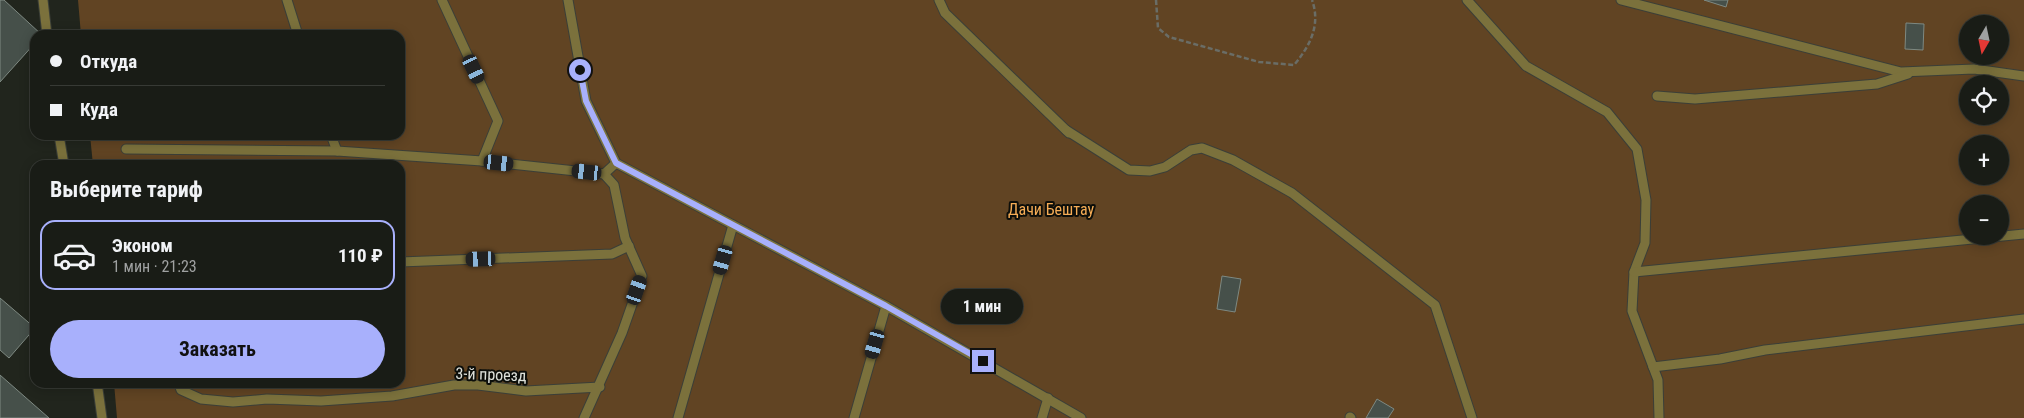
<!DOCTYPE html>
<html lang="ru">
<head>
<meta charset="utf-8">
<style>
  :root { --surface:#191c16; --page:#262923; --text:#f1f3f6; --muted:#9fa1a1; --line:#373a35; --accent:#a8b0fc }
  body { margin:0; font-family:"Roboto Condensed",sans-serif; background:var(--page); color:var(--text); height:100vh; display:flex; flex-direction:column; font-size:19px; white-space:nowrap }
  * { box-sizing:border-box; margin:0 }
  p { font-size:16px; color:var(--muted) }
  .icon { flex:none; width:28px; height:28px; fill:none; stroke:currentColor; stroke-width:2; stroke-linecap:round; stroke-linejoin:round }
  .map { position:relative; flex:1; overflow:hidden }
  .side { position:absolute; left:30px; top:160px; width:375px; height:228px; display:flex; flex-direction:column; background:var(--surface); border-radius:15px; box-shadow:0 2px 12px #0003,0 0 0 1px var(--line) }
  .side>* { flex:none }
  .hud { position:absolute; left:30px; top:30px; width:375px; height:110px; border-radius:15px; box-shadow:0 2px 12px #0003,0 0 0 1px var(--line); display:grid; align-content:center; height:110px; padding:0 20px; background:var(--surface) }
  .needle { width:32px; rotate:189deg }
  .buttons { position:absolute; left:1959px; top:15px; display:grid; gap:10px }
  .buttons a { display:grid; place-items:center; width:50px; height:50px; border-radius:50%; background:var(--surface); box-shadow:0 2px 12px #0003,0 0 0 1px var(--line); font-size:25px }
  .end { position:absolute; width:22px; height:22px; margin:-11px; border:6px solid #a8b0fc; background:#111; box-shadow:0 0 0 2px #111 }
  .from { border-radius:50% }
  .bubble { position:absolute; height:35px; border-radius:18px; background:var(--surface); box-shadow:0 2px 12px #0003,0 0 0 1px var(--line); font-size:16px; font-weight:700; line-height:35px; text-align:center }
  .car { position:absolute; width:15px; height:30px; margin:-15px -8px; border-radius:6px; box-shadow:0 0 4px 1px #0007; background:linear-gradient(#222 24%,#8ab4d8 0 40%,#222 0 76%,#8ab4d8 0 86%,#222 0) }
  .hud b { display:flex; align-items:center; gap:18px; height:48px; font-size:19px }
  .hud b+b { border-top:1px solid var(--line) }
  .hud i { width:12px; height:12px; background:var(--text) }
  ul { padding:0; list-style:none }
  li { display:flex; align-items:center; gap:15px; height:70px; margin:0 10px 8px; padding:0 10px; border:2px solid transparent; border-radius:15px }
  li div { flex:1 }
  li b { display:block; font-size:19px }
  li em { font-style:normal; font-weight:700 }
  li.active { border-color:var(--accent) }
  li>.icon { width:45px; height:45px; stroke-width:1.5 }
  h2 { padding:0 20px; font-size:22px; line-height:60px }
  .cta { display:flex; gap:10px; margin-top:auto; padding:10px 20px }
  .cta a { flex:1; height:58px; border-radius:30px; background:var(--accent); color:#111; font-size:20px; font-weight:700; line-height:58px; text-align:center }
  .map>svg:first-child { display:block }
</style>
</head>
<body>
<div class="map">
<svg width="2024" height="418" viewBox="0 0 2024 418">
  <rect width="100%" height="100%" fill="#21251d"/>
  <path fill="#614423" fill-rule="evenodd" d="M78 0H2024V418H117L114 383 400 382V165H93L90 135H400V35H81ZM1968 24H2000V56H1968ZM1968 84H2000V116H1968ZM1968 144H2000V176H1968ZM1968 204H2000V236H1968Z"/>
  <g fill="#46504a" stroke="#7e8982">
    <path d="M0 0H4L42 35H35V43L0 82Z"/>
    <path d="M1704 0H1728L1726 7Z"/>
    <path d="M1906 23 1924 24 1923 50 1905 49Z"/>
    <path d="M1222 276 1241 279 1235 312 1217 309Z"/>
    <path d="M0 298 35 328 9 358 0 350Z"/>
    <path d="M0 375 49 418H0Z"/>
    <path d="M1377 399 1394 409 1388 418H1366Z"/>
  </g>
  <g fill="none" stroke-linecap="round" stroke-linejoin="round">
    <defs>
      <g id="service">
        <path d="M43 0 47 35"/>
        <path d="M287 0 298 35"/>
        <path d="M442 0 498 121 482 161"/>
        <path d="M568 0 586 101 616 163 886 306 1081 418"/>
        <path d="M939 0 945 13 1069 133"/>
        <path d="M1467 0 1526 66 1607 112 1637 149 1646 200 1645 243 1634 272 1632 311 1658 380 1659 418"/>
        <path d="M1621 0 1901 72 1974 69 2024 76"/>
        <path d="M1657 96 1695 99 1877 84 1908 74"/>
        <path d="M1066 130 1129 170 1150 171 1165 167 1191 150 1202 148 1233 160 1292 193 1435 305 1472 418"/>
        <path d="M59 135 64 165"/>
        <path d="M331 135 337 151"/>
        <path d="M126 149 337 151 482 161 604 174 616 163"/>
        <path d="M400 262 612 254 629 246"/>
        <path d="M1634 272 2024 234"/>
        <path d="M1653 367 1720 359 1765 350 2024 319"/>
        <path d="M97 382 102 418"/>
        <path d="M178 382 181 390 201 399 233 402 267 399 321 401 392 396 454 385H478L526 391 600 387"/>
        <path d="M1350 417 1351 418"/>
        <path d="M584 418 622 333 642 276 625 238 614 185 604 174"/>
        <path d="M678 418 733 225"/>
        <path d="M854 418 886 306"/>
        <path d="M1042 418 1048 398"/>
      </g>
    </defs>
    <use href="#service" stroke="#3b3f38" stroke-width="11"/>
    <path stroke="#6a6d66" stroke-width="2.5" stroke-dasharray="5 2.5" stroke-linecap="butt" d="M1156 0 1158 28 1169 37 1259 62 1294 65C1310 46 1321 25 1312 0"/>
    <use href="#service" stroke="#7b713c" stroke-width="9"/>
  </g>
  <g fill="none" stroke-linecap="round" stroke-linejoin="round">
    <path stroke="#a8b0fc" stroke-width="6" d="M580 70 586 101 616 163 886 306 983 361"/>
  </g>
  <g text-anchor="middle" stroke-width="4" stroke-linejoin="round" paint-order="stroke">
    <g font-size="16" fill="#f6ad56" stroke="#0c0e0a">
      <text x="1051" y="215">Дачи Бештау</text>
    </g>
    <g font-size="16" fill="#dee1db" stroke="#0c0e0a">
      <text transform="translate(491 374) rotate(2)" y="6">3-й проезд</text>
    </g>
  </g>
</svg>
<div class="buttons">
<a><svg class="needle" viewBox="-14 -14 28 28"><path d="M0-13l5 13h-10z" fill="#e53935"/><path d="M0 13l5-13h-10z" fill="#9fa1a1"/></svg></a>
<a><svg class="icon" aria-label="locate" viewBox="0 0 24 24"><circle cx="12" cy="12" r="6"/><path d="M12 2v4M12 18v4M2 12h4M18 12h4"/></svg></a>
<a>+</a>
<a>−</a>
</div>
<i class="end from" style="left:580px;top:70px"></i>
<i class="end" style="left:983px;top:361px"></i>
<div class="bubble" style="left:941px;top:289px;width:82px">1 мин</div>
<i class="car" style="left:474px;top:69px;rotate:155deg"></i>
<i class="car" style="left:499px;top:163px;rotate:96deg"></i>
<i class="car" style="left:587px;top:172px;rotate:276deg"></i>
<i class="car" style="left:481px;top:259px;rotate:268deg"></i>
<i class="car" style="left:723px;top:260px;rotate:196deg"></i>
<i class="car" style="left:637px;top:290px;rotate:19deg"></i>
<i class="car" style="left:875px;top:344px;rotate:196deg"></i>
<div class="hud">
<b><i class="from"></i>Откуда</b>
<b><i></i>Куда</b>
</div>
<section class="side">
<h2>Выберите тариф</h2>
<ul>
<li class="active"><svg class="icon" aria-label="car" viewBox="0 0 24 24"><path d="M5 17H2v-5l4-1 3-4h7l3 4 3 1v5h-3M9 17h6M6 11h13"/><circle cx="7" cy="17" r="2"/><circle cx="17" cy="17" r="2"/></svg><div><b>Эконом</b><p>1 мин · 21:23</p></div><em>110 ₽</em></li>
</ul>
<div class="cta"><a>Заказать</a></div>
</section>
</div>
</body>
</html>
